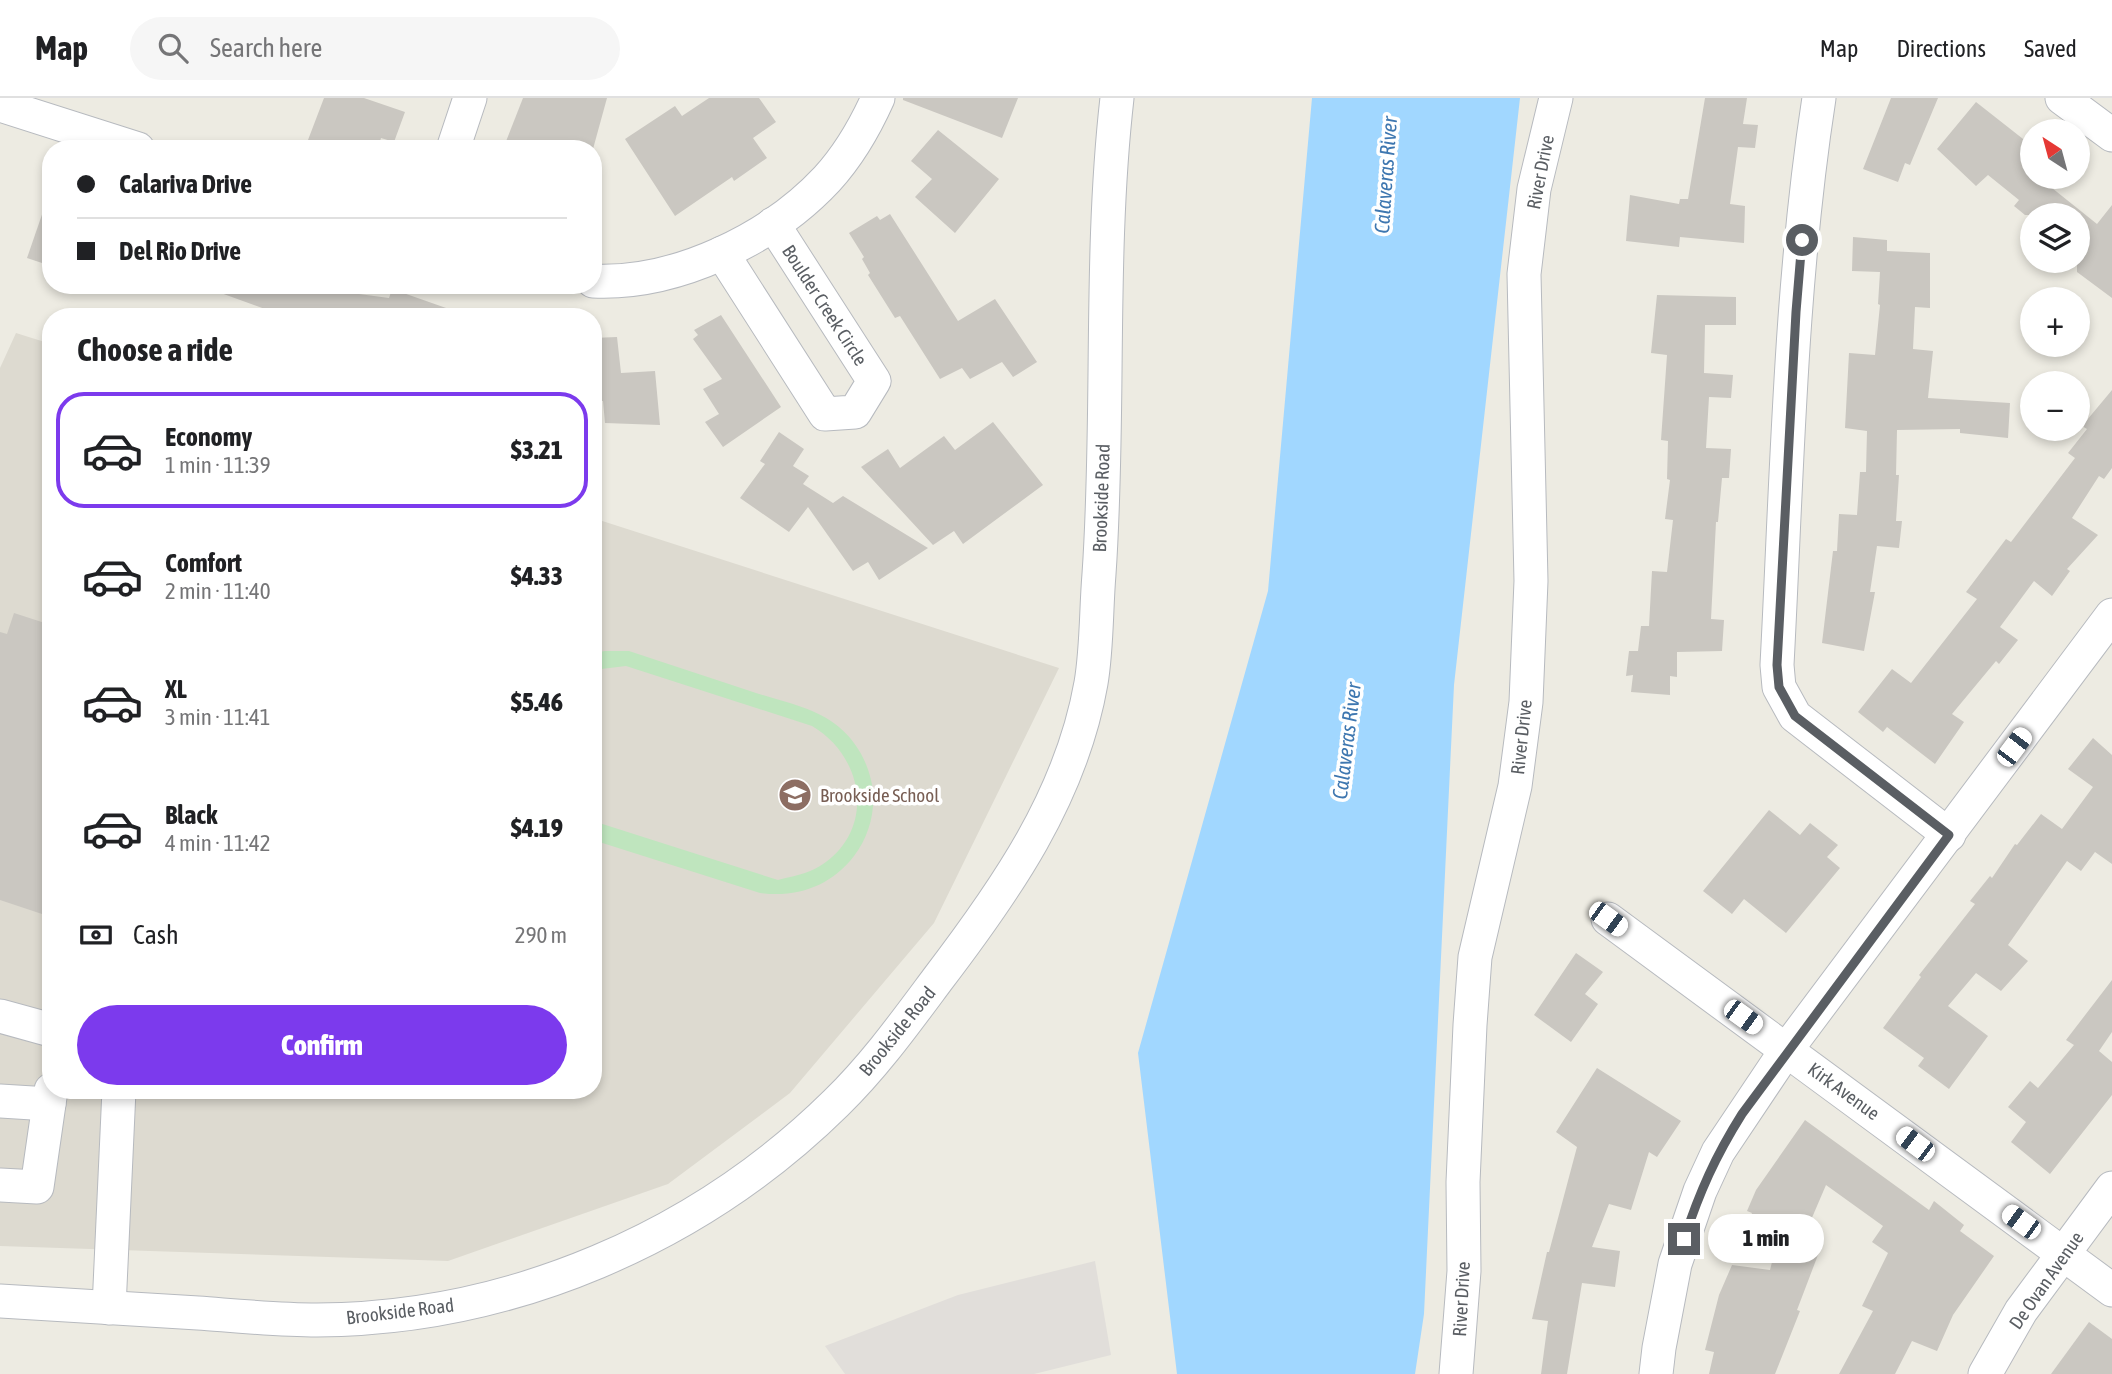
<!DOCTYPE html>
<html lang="en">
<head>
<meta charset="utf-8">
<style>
  :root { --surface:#fff; --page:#f6f6f6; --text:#202124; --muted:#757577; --line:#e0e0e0; --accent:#7c3aed }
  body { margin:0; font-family:"Asap Condensed",sans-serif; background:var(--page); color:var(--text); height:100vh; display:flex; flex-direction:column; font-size:26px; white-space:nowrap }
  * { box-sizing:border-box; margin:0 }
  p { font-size:23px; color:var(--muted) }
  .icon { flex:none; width:38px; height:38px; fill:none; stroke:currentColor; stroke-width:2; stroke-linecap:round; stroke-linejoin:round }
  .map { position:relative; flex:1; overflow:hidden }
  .details { position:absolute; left:42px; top:210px; width:560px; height:791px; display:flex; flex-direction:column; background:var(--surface); border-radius:28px; box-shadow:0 4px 10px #0003 }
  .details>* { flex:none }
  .hud { position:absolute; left:42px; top:42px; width:560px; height:154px; border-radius:28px; box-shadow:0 4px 10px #0003; display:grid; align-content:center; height:154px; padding:0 35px; background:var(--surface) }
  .needle { width:46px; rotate:324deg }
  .controls { position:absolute; left:2020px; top:21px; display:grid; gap:14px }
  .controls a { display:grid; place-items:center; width:70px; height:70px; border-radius:50%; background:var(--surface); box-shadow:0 4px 10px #0003; font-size:35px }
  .end { position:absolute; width:32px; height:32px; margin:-16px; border:9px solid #5a5e63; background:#fff; box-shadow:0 0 0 4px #fff }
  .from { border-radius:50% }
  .bubble { position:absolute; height:49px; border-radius:24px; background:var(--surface); box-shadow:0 4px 10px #0003; font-size:23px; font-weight:800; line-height:49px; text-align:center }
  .car { position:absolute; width:21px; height:42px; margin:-21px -10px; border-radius:9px; box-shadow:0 0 5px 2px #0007; background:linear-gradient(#fff 24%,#345 0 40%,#fff 0 76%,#345 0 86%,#fff 0) }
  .hud b { display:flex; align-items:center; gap:24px; height:66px; font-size:26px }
  .hud b+b { border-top:2px solid var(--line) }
  .hud i { width:18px; height:18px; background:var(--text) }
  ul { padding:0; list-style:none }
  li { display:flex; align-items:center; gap:21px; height:116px; margin:0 14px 10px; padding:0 21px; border:4px solid transparent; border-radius:28px }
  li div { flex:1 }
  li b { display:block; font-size:26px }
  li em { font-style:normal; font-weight:800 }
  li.on { border-color:var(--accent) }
  li>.icon { width:63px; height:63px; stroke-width:1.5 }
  h2 { padding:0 35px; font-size:32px; line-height:84px }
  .pay { display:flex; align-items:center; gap:18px; height:77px; padding:0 35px; font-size:26px }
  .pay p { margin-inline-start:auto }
  .button { display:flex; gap:14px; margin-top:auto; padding:14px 35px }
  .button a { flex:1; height:80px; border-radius:42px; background:var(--accent); color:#fff; font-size:28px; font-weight:800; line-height:80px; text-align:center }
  header { display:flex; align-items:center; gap:42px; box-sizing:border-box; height:98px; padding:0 35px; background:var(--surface); border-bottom:2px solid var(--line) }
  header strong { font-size:33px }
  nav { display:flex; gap:38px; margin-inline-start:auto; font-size:24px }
  .search { width:490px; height:63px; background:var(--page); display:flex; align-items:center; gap:18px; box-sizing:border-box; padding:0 24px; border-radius:38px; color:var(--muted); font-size:26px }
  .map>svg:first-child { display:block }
</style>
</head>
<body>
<header>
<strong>Map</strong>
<div class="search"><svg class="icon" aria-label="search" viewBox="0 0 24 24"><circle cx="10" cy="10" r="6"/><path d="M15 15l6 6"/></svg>Search here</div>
<nav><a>Map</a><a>Directions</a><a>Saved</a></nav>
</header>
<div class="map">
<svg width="2112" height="1276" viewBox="0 0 2112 1276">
  <rect width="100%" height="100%" fill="#edebe2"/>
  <path fill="#e1deda" d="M1095 1163 1111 1257 1034 1276H845L825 1248 958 1197Z"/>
  <path fill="#dddad0" d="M16 235 51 246V992H593V420L1059 570 934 825 790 995 668 1086 448 1163 0 1148V270Z"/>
  <path fill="#bfe5be" d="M605 553H629C671 567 714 581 756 595 784 604 816 610 839 629 858 645 870 668 873 693 875 716 868 740 854 758 831 788 797 800 760 795L593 742V723L778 782C793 778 807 776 820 768 876 733 865 659 812 628L626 568 593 572V555Z"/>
  <path fill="#a1d7ff" d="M1312 0H1520L1454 587 1424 1216 1415 1276H1177L1138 955 1268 493Z"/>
  <g fill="#cac7c1">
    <path d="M324 0H364L405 14 394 44 381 40 378 51H334L308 42Z"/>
    <path d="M523 0H607L593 51H503Z"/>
    <path d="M709 0H759L776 24 753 40 767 60 734 83 732 79 675 118 625 41 675 8 682 18Z"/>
    <path d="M903 0H1018L1002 40 903 2Z"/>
    <path d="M1705 0H1747L1743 26 1758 27 1755 50 1738 49 1730 106 1745 108 1744 145 1680 139 1679 149 1626 143 1630 97 1679 106 1680 101H1688Z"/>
    <path d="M1891 0H1938L1910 67 1905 65 1898 84 1863 71Z"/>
    <path d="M1976 4 2032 48V79H2062L2052 90 2097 126 2112 107V200L2077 174V117H2025L2014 108 2019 102 1988 77 1976 88 1937 51Z"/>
    <path d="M938 32 999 81 955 135 915 99 932 81 911 63Z"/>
    <path d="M47 102 51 103V168L27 160Z"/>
    <path d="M890 116 958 223 995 201 1037 264 1013 279 1002 264 970 281 962 270 940 281 900 218 895 220 868 177 870 175 862 161 864 159 849 135 877 118 880 122Z"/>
    <path d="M1853 139 1887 142V153L1930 155V210L1915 209 1913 251 1933 253 1928 300 2010 305 2008 340 1960 335V331L1897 332 1896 377H1899L1896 423H1902L1899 450 1877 448 1870 494H1875L1864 553 1822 545 1833 453H1837L1839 416 1857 417 1860 374H1866L1867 333 1845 330 1849 255 1875 257 1880 207 1878 206 1880 174 1852 173Z"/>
    <path d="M207 187H286L309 194 311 187H346L344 194 389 200 392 191 466 217 465 219H263L265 211 207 190Z"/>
    <path d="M1657 197 1736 199V227H1705L1704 275 1733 277 1731 300 1709 299 1706 350 1731 351 1729 380H1722L1718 424H1716L1711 521 1724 522 1722 553 1677 554V579L1670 578V597L1631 594 1633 577 1626 578 1629 553H1638L1641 528H1649L1652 473 1667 474 1673 422 1665 421 1670 382 1667 381 1668 343 1661 342 1667 257 1651 255Z"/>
    <path d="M721 217 781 309 723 349 705 324 719 316 703 291 722 281 693 241 698 237 694 232Z"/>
    <path d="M617 239 621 275 655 273 660 327 605 325 603 303H593V240Z"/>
    <path d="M2112 292V370L2104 381 2099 378 2072 420 2098 437 2067 471 2070 473 2052 498 2034 483 2000 529 2018 542 1999 566 1996 563 1952 616 1964 624 1935 666 1887 629 1883 634 1858 614 1892 571 1911 585 1977 501 1966 494 2006 441 2011 444 2075 360 2068 355 2087 331 2082 328Z"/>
    <path d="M993 324 1043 387 963 446 954 433 933 447 861 369 888 351 900 370 944 338 955 352Z"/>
    <path d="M779 334 804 351 793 368 809 378 803 386 833 405 843 398 928 450 879 482 868 464 853 473 808 409 789 434 740 400 765 366 760 363Z"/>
    <path d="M14 515 51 527V819L0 802V534L7 536Z"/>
    <path d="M2093 640 2112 657V766L2095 754 2081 773 2067 763 2008 847 2028 863 2001 893 1976 875 1948 908 1988 938 1949 991 1918 968 1924 960 1883 930 1921 879 1919 877 1975 806 1970 803 1990 778 1992 780 2015 746 2017 747 2041 716 2062 731 2093 689 2068 671Z"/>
    <path d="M1769 712 1800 737 1810 725 1838 747 1827 759 1840 770 1786 835 1744 801 1732 816 1703 793Z"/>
    <path d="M1576 855 1603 874 1585 896 1598 906 1571 944 1534 917Z"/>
    <path d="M2112 882V934L2099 953 2112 964V997L2050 1076 2011 1044 2026 1024 2008 1009 2030 983 2038 990 2074 947 2066 942Z"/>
    <path d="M1597 970 1681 1023 1657 1059 1649 1054 1631 1112 1609 1106 1592 1149 1620 1153 1615 1189 1582 1185 1567 1276H1541L1548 1223 1532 1221 1547 1154H1549L1577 1049 1556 1034Z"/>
    <path d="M1805 1022 1929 1112 1934 1103 1964 1127 1960 1133 1994 1158 1953 1217 1937 1253 1912 1243 1895 1276H1839L1873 1213 1862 1208 1888 1155 1872 1144 1883 1128 1826 1087 1802 1143 1821 1149 1797 1212 1800 1213 1775 1276H1709L1714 1254 1705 1252 1719 1197 1732 1167 1770 1172 1774 1156 1740 1146 1752 1115 1747 1113 1756 1092Z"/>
    <path d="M2089 1224 2112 1241V1276H2051Z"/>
  </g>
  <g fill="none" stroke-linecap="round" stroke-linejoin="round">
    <defs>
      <g id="minor">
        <path d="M1819 0C1790 187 1787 378 1777 567L1779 589 1795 618 1949 737"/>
        <path d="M2062 0 2112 37"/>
        <path d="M0 7 138 51"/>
        <path d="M453 51 470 0"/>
        <path d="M722 155 825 316 855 314 874 283 773 126"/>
        <path d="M593 183C676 187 771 141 827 81 848 58 865 29 878 0"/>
        <path d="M1608 821 2112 1192"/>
        <path d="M0 918 51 932"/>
        <path d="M0 1003 49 1006"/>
        <path d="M0 1087 37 1089 51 992"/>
        <path d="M0 1203C66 1207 132 1211 198 1215 238 1218 278 1222 317 1222 511 1221 699 1140 836 1005 874 968 905 925 937 882 1005 793 1071 699 1091 585 1097 550 1096 512 1099 476 1110 318 1099 158 1117 0"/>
        <path d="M109 1210 119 992"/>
        <path d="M1456 1276 1464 1173 1463 1084 1470 927 1475 859 1515 688 1526 604 1531 483 1524 176 1534 91 1556 0"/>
        <path d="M1656 1276 1659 1250 1675 1166 1700 1093 1718 1054 1787 951 2112 517"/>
        <path d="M1985 1276 2021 1213 2112 1090"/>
      </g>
    </defs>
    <use href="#minor" stroke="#b7babf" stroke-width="35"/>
    <use href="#minor" stroke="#fff" stroke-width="33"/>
  </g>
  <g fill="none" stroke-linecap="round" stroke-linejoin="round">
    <path stroke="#5a5e63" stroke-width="9" d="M1684 1141C1700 1093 1715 1059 1742 1016L1949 737 1795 618 1779 589 1777 567 1796 214 1802 142"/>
  </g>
  <defs>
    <symbol id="school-disc" viewBox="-11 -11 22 22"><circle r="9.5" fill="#8d6e63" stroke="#fff"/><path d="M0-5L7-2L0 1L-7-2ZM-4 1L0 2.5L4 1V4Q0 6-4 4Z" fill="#fff"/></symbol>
  </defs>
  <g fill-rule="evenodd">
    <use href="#school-disc" x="776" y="678" width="38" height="38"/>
  </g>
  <g text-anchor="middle" stroke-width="7" stroke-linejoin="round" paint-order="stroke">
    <g font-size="19" fill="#5a5e63" stroke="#fff">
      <text transform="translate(1540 74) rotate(-79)" y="7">River Drive</text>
      <text transform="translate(825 207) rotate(57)" y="7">Boulder Creek Circle</text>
      <text transform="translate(1101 400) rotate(-88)" y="7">Brookside Road</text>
      <text transform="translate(1521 639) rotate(-84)" y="7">River Drive</text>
      <text transform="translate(897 933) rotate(-51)" y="7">Brookside Road</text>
      <text transform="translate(1844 993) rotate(36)" y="7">Kirk Avenue</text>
      <text transform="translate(2046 1182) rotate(-55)" y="7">De Ovan Avenue</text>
      <text transform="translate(1461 1201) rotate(-87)" y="7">River Drive</text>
      <text transform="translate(400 1213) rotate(-7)" y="7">Brookside Road</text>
    </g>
    <g font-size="19" fill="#785e54" stroke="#fff" text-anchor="start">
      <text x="820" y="704">Brookside School</text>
    </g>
    <g font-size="21" font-style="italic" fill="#3e77b0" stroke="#fff">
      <text transform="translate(1386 77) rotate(-86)" y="7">Calaveras River</text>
      <text transform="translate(1347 643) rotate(-83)" y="7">Calaveras River</text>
    </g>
  </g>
</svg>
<div class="controls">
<a><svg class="needle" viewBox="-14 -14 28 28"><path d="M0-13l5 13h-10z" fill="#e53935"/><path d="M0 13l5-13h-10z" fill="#757577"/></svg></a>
<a><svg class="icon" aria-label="layers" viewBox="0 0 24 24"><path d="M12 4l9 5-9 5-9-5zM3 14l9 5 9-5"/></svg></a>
<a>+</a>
<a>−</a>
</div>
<i class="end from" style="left:1802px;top:142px"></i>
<i class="end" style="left:1684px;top:1141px"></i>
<div class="bubble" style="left:1708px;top:1116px;width:116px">1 min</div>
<i class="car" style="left:2014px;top:649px;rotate:37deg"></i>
<i class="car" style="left:1608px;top:821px;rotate:126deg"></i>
<i class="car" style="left:1743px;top:919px;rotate:126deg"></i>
<i class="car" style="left:1915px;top:1046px;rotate:307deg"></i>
<i class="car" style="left:2021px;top:1124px;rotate:306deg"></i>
<div class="hud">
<b><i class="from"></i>Calariva Drive</b>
<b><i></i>Del Rio Drive</b>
</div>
<section class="details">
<h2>Choose a ride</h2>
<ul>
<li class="on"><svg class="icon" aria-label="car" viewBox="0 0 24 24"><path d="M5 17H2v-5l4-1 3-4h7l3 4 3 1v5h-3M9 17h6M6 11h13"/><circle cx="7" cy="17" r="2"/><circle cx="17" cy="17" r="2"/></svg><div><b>Economy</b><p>1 min · 11:39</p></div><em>$3.21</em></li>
<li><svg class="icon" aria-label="car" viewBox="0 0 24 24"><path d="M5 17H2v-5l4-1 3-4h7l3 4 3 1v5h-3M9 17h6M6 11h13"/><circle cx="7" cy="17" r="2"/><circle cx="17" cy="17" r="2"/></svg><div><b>Comfort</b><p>2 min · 11:40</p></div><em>$4.33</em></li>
<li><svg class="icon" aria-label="car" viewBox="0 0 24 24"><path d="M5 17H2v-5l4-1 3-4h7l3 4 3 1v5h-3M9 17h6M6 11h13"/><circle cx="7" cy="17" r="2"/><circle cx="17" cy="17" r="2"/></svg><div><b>XL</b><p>3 min · 11:41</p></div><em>$5.46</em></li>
<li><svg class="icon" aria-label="car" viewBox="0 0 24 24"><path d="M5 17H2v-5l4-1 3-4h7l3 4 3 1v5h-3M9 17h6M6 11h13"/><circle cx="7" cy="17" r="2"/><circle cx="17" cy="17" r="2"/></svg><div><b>Black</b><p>4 min · 11:42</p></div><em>$4.19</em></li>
</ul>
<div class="pay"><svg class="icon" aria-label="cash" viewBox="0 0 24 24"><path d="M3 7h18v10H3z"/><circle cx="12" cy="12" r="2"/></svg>Cash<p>290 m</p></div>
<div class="button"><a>Confirm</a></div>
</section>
</div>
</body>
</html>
